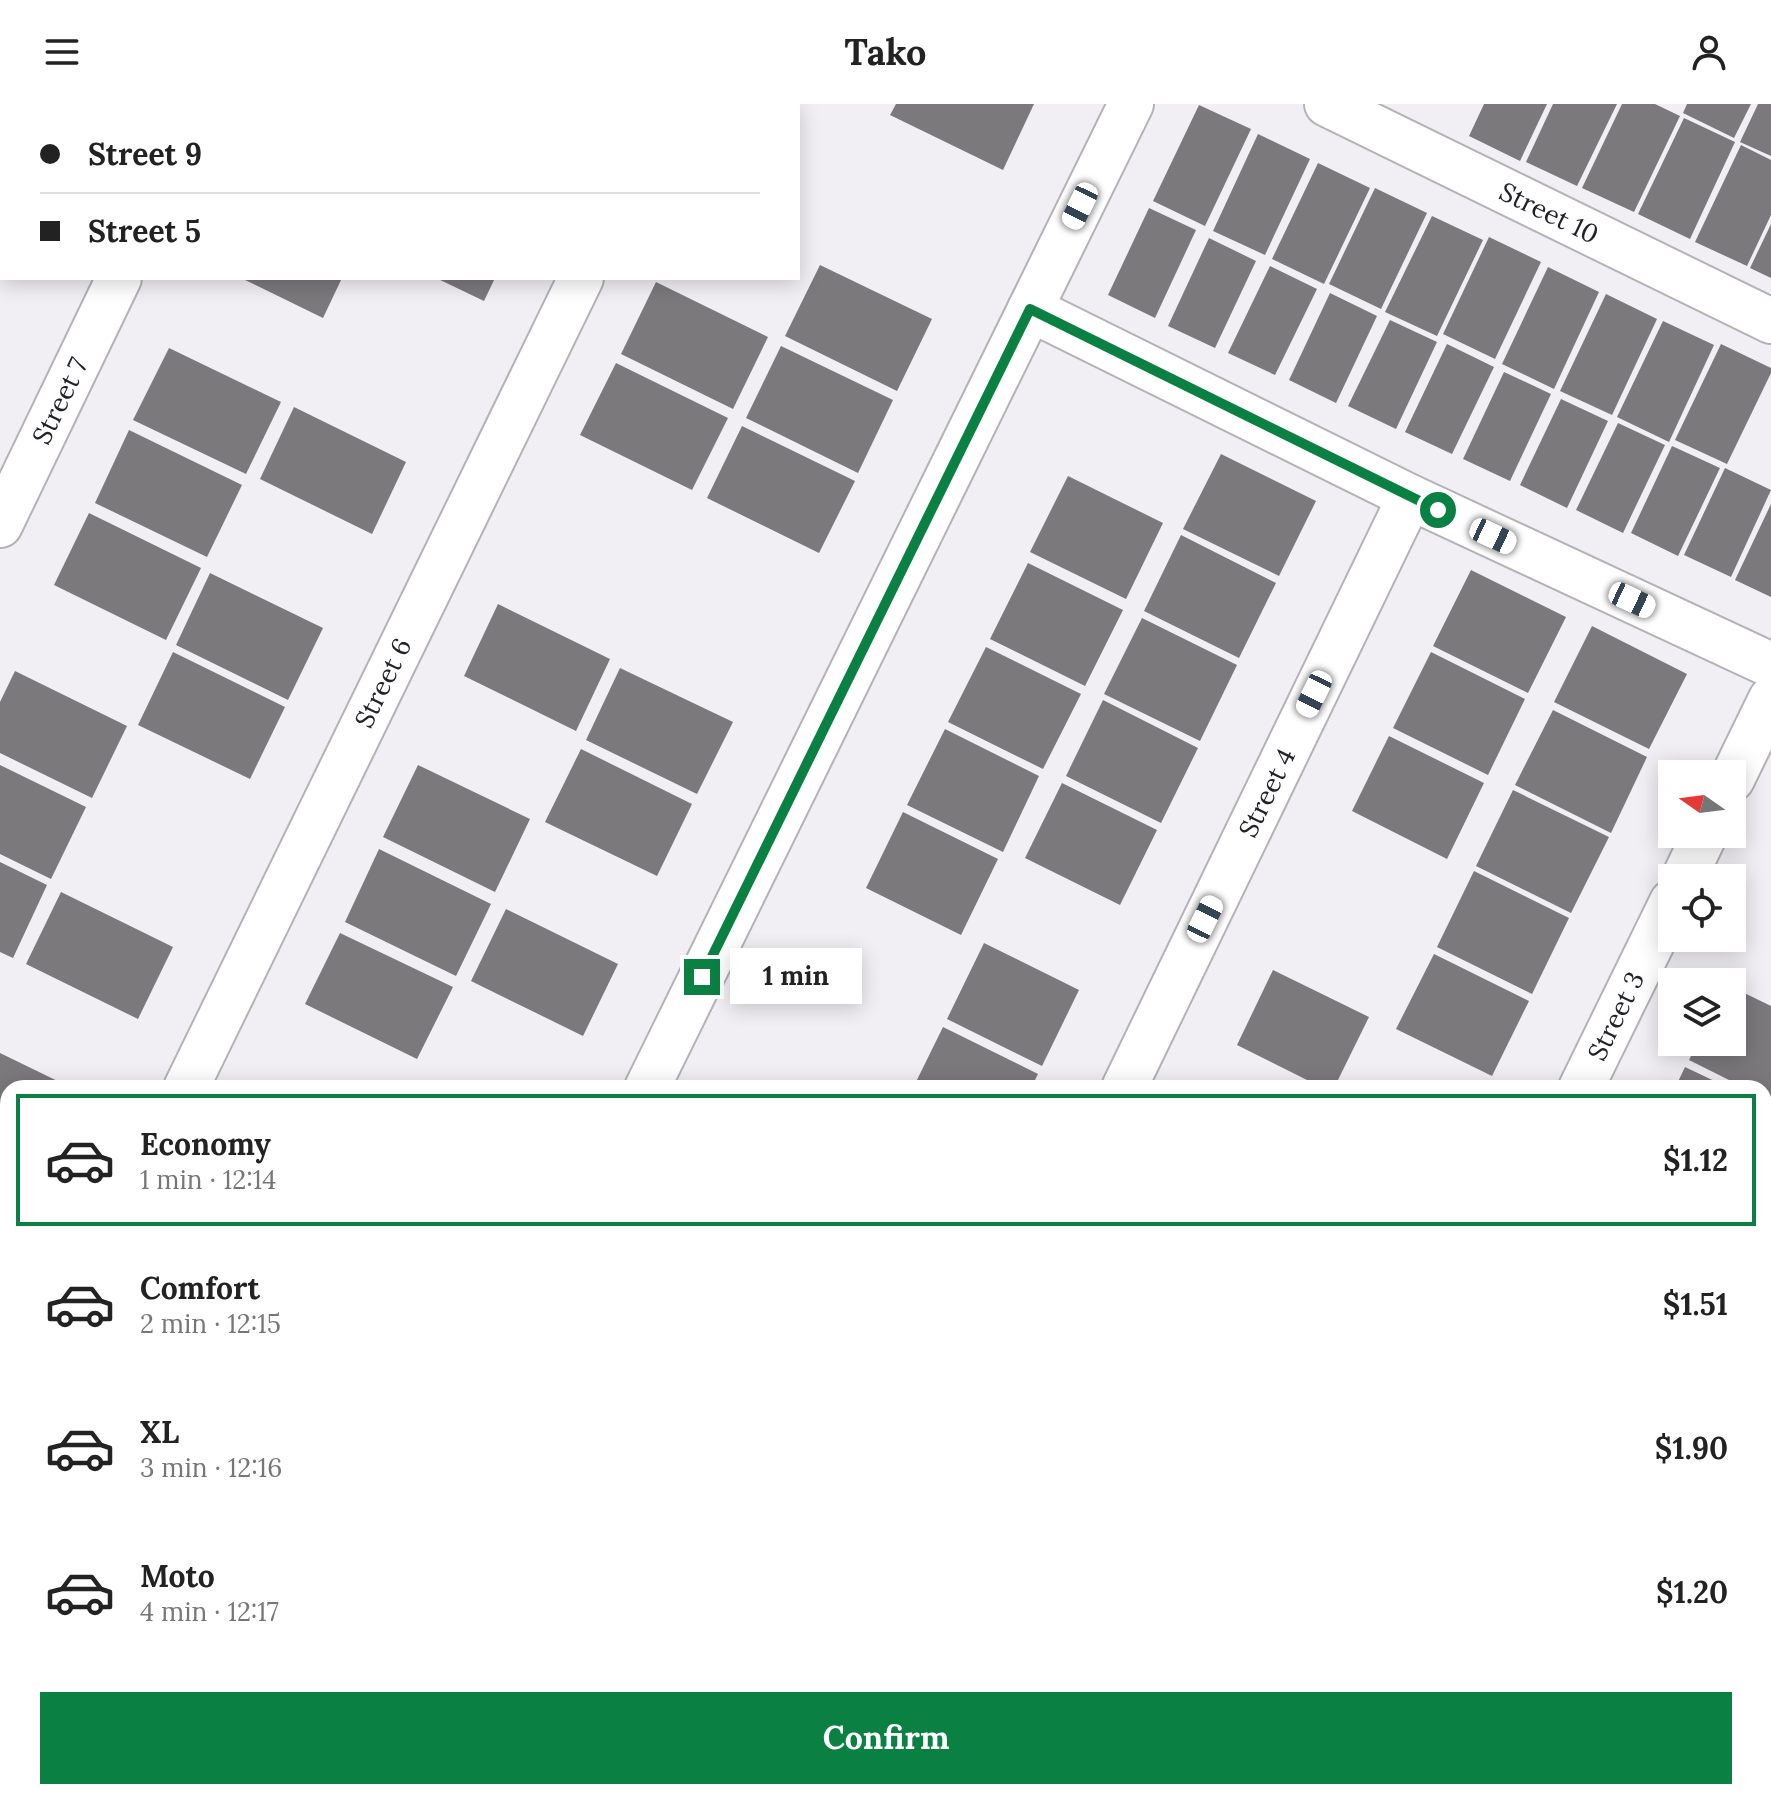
<!DOCTYPE html>
<html lang="en">
<head>
<meta charset="utf-8">
<style>
  :root { --surface:#fff; --page:#f6f6f6; --text:#222; --muted:#767676; --line:#e0e0e0; --accent:#0b8043 }
  body { margin:0; font-family:Lora,serif; background:var(--page); color:var(--text); height:100vh; display:flex; flex-direction:column; font-size:30px; white-space:nowrap }
  * { box-sizing:border-box; margin:0 }
  p { font-size:26px; color:var(--muted) }
  .icon { flex:none; width:44px; height:44px; fill:none; stroke:currentColor; stroke-width:2; stroke-linecap:round; stroke-linejoin:round }
  .map { position:relative; flex:1; overflow:hidden }
  .panel { position:absolute; left:0px; top:976px; width:1772px; height:720px; display:flex; flex-direction:column; background:var(--surface); border-radius:24px 24px 0 0; box-shadow:0 4px 20px #0003 }
  .panel>* { flex:none }
  .hud { position:absolute; left:0px; top:0px; width:800px; height:176px; box-shadow:0 4px 20px #0003; display:grid; align-content:center; height:176px; padding:0 40px; background:var(--surface) }
  .needle { width:52px; rotate:284deg }
  .tools { position:absolute; left:1658px; top:656px; display:grid; gap:16px }
  .tools a { display:grid; place-items:center; width:88px; height:88px; border-radius:0px; background:var(--surface); box-shadow:0 4px 20px #0003; font-size:40px }
  .end { position:absolute; width:36px; height:36px; margin:-18px; border:10px solid #0b8043; background:#fff; box-shadow:0 0 0 4px #fff }
  .from { border-radius:50% }
  .bubble { position:absolute; height:56px; border-radius:0px; background:var(--surface); box-shadow:0 4px 20px #0003; font-size:26px; font-weight:700; line-height:56px; text-align:center }
  .car { position:absolute; width:24px; height:48px; margin:-24px -12px; border-radius:10px; box-shadow:0 0 6px 2px #0007; background:linear-gradient(#fff 24%,#345 0 40%,#fff 0 76%,#345 0 86%,#fff 0) }
  .hud b { display:flex; align-items:center; gap:28px; height:76px; font-size:30px }
  .hud b+b { border-top:2px solid var(--line) }
  .hud i { width:20px; height:20px; background:var(--text) }
  ul { padding:14px 0 0; list-style:none }
  li { display:flex; align-items:center; gap:24px; height:132px; margin:0 16px 12px; padding:0 24px; border:4px solid transparent; border-radius:0px }
  li div { flex:1 }
  li b { display:block; font-size:30px }
  li em { font-style:normal; font-weight:700 }
  li.selected { border-color:var(--accent) }
  li>.icon { width:72px; height:72px; stroke-width:1.5 }
  .primary-button { display:flex; gap:16px; margin-top:auto; padding:16px 40px }
  .primary-button a { flex:1; height:92px; border-radius:0px; background:var(--accent); color:#fff; font-size:32px; font-weight:700; line-height:92px; text-align:center }
  header { display:flex; justify-content:space-between; align-items:center; height:104px; padding:0 40px; background:var(--surface); font-size:36px; font-weight:700 }
  .map>svg:first-child { display:block }
</style>
</head>
<body>
<header><svg class="icon" aria-label="menu" viewBox="0 0 24 24"><path d="M4 6h16M4 12h16M4 18h16"/></svg>Tako<svg class="icon" aria-label="person" viewBox="0 0 24 24"><circle cx="12" cy="8" r="4"/><path d="M4 21q1-7 8-7t8 7"/></svg></header>
<div class="map">
<svg width="1771" height="1696" viewBox="0 0 1771 1696">
  <rect width="100%" height="100%" fill="#f1eff3"/>
  <g fill="#7b797c">
    <path d="M896 0H1034L1003 66 890 11Z"/>
    <path d="M1484 0H1547L1520 57 1469 32Z"/>
    <path d="M1553 0H1617L1577 82 1526 58Z"/>
    <path d="M1622 0H1655L1680 12 1634 108 1582 84Z"/>
    <path d="M1687 0H1751L1734 34 1683 9Z"/>
    <path d="M1758 0H1771V52L1740 38Z"/>
    <path d="M1199 1 1251 25 1205 122 1153 97Z"/>
    <path d="M1684 14 1735 38 1690 135 1638 110Z"/>
    <path d="M1258 30 1310 55 1265 151 1213 127Z"/>
    <path d="M1741 41 1771 56V111L1747 162 1695 138Z"/>
    <path d="M1318 59 1370 84 1324 180 1272 155Z"/>
    <path d="M1375 84 1427 109 1381 205 1329 180Z"/>
    <path d="M1149 104 1196 126 1155 214 1108 191Z"/>
    <path d="M1432 112 1483 136 1437 232 1385 208Z"/>
    <path d="M1771 120V174L1750 164Z"/>
    <path d="M1489 133 1541 158 1495 255 1443 230Z"/>
    <path d="M1209 134 1256 157 1215 244 1168 222Z"/>
    <path d="M820 161 932 215 897 287 785 232Z"/>
    <path d="M1270 162 1317 185 1275 271 1228 249Z"/>
    <path d="M1548 163 1599 188 1554 285 1502 260Z"/>
    <path d="M241 174H342L323 214Z"/>
    <path d="M436 174H495L484 197Z"/>
    <path d="M656 178 768 233 733 305 621 250Z"/>
    <path d="M1330 189 1377 212 1336 299 1289 276Z"/>
    <path d="M1606 190 1657 215 1612 311 1560 287Z"/>
    <path d="M1390 216 1437 238 1396 325 1348 302Z"/>
    <path d="M1663 217 1714 241 1669 338 1617 313Z"/>
    <path d="M1447 240 1494 263 1452 350 1405 328Z"/>
    <path d="M1721 240 1771 264V269L1727 360 1675 336Z"/>
    <path d="M781 242 893 296 858 369 746 314Z"/>
    <path d="M169 244 281 298 246 370 133 316Z"/>
    <path d="M616 259 728 314 692 386 580 331Z"/>
    <path d="M1504 268 1551 290 1510 377 1463 355Z"/>
    <path d="M1561 295 1608 317 1567 404 1520 381Z"/>
    <path d="M294 303 406 358 372 430 260 375Z"/>
    <path d="M1618 319 1665 341 1623 429 1576 406Z"/>
    <path d="M742 322 855 377 819 449 707 394Z"/>
    <path d="M129 326 242 381 207 453 95 399Z"/>
    <path d="M1672 342 1720 364 1678 452 1631 429Z"/>
    <path d="M1221 350 1316 397 1279 472 1183 425Z"/>
    <path d="M1725 364 1771 386 1731 473 1684 451Z"/>
    <path d="M1068 372 1163 419 1126 495 1030 448Z"/>
    <path d="M1771 400V493L1735 476Z"/>
    <path d="M89 409 201 464 166 536 54 481Z"/>
    <path d="M1181 431 1276 479 1239 554 1144 507Z"/>
    <path d="M1028 459 1123 506 1085 582 990 535Z"/>
    <path d="M1471 466 1566 513 1528 589 1433 542Z"/>
    <path d="M210 469 323 524 288 596 176 541Z"/>
    <path d="M498 500 610 555 576 627 464 572Z"/>
    <path d="M1142 514 1237 561 1200 637 1104 590Z"/>
    <path d="M1592 522 1687 570 1649 645 1554 598Z"/>
    <path d="M986 543 1081 590 1043 665 948 618Z"/>
    <path d="M173 548 285 603 250 675 138 621Z"/>
    <path d="M1431 548 1525 595 1488 671 1393 624Z"/>
    <path d="M620 564 733 618 697 690 586 636Z"/>
    <path d="M15 567 127 622 92 694 0 649V598Z"/>
    <path d="M1103 596 1198 644 1161 719 1066 672Z"/>
    <path d="M1553 606 1647 653 1611 729 1515 681Z"/>
    <path d="M945 625 1039 672 1003 748 907 701Z"/>
    <path d="M1389 632 1484 679 1447 755 1352 707Z"/>
    <path d="M581 645 692 700 657 772 545 718Z"/>
    <path d="M0 661 86 703 51 775 0 750Z"/>
    <path d="M418 661 530 715 495 788 383 733Z"/>
    <path d="M1062 679 1157 726 1120 801 1025 754Z"/>
    <path d="M1513 686 1609 733 1571 809 1476 762Z"/>
    <path d="M903 708 998 755 961 831 866 784Z"/>
    <path d="M379 745 491 800 456 872 345 818Z"/>
    <path d="M0 758 47 781 13 854 0 848Z"/>
    <path d="M1474 767 1569 814 1532 890 1437 843Z"/>
    <path d="M61 788 173 843 138 915 26 860Z"/>
    <path d="M506 805 618 860 583 932 471 877Z"/>
    <path d="M340 829 453 883 417 955 305 900Z"/>
    <path d="M984 839 1079 886 1042 962 947 915Z"/>
    <path d="M1434 850 1529 897 1492 972 1396 925Z"/>
    <path d="M1273 866 1369 913 1334 984H1323L1237 941Z"/>
    <path d="M1732 883 1771 902V997L1764 993V984H1745L1689 956 1698 938H1732Z"/>
    <path d="M943 923 1038 970 1031 984H913Z"/>
    <path d="M0 949 72 984H8V1042L0 1038Z"/>
    <path d="M1685 963 1729 984H1675Z"/>
    <path d="M1764 1002 1771 1005V1028L1764 1042Z"/>
    <path d="M1764 1104 1771 1108V1202L1764 1198Z"/>
    <path d="M1764 1304 1771 1308V1347L1764 1361Z"/>
    <path d="M855 1688H938L934 1696H851Z"/>
  </g>
  <g fill="none" stroke-linecap="round" stroke-linejoin="round">
    <defs>
      <g id="minor">
        <path d="M1327 0 1771 217"/>
        <path d="M202 2 203 0"/>
        <path d="M664 2 665 0"/>
        <path d="M1030 205 1410 393 1771 561"/>
        <path d="M0 421 119 174"/>
        <path d="M1732 675 1771 595"/>
        <path d="M1684 774 1705 730"/>
        <path d="M186 984 581 174"/>
        <path d="M647 984 1131 0"/>
        <path d="M1124 984 1410 393"/>
        <path d="M1581 984 1672 798"/>
        <path d="M0 1123 8 1126"/>
        <path d="M0 1364 8 1348"/>
        <path d="M1764 1545 1771 1531"/>
        <path d="M1166 1688 1182 1696"/>
        <path d="M301 1696 305 1688"/>
        <path d="M779 1696 783 1688"/>
        <path d="M1233 1696 1237 1688"/>
        <path d="M1691 1696 1695 1688"/>
      </g>
    </defs>
    <use href="#minor" stroke="#b4b2b6" stroke-width="48"/>
    <use href="#minor" stroke="#fff" stroke-width="44"/>
  </g>
  <g fill="none" stroke-linecap="round" stroke-linejoin="round">
    <path stroke="#0b8043" stroke-width="10" d="M702 873 1030 205 1438 406"/>
  </g>
  <g text-anchor="middle" stroke-width="6" stroke-linejoin="round" paint-order="stroke">
    <g font-size="26" fill="#222123" stroke="#fefdff">
      <text transform="translate(1549 109) rotate(26)" y="9">Street 10</text>
      <text transform="translate(60 297) rotate(-64)" y="9">Street 7</text>
      <text transform="translate(383 579) rotate(-64)" y="9">Street 6</text>
      <text transform="translate(1267 689) rotate(-64)" y="9">Street 4</text>
      <text transform="translate(1616 912) rotate(-64)" y="9">Street 3</text>
    </g>
  </g>
</svg>
<div class="tools">
<a><svg class="needle" viewBox="-14 -14 28 28"><path d="M0-13l5 13h-10z" fill="#e53935"/><path d="M0 13l5-13h-10z" fill="#767676"/></svg></a>
<a><svg class="icon" aria-label="locate" viewBox="0 0 24 24"><circle cx="12" cy="12" r="6"/><path d="M12 2v4M12 18v4M2 12h4M18 12h4"/></svg></a>
<a><svg class="icon" aria-label="layers" viewBox="0 0 24 24"><path d="M12 4l9 5-9 5-9-5zM3 14l9 5 9-5"/></svg></a>
</div>
<i class="end from" style="left:1438px;top:406px"></i>
<i class="end" style="left:702px;top:873px"></i>
<div class="bubble" style="left:730px;top:844px;width:132px">1 min</div>
<i class="car" style="left:1080px;top:102px;rotate:206deg"></i>
<i class="car" style="left:1493px;top:432px;rotate:115deg"></i>
<i class="car" style="left:1632px;top:496px;rotate:115deg"></i>
<i class="car" style="left:1314px;top:590px;rotate:206deg"></i>
<i class="car" style="left:1205px;top:815px;rotate:26deg"></i>
<div class="hud">
<b><i class="from"></i>Street 9</b>
<b><i></i>Street 5</b>
</div>
<section class="panel">
<ul>
<li class="selected"><svg class="icon" aria-label="car" viewBox="0 0 24 24"><path d="M5 17H2v-5l4-1 3-4h7l3 4 3 1v5h-3M9 17h6M6 11h13"/><circle cx="7" cy="17" r="2"/><circle cx="17" cy="17" r="2"/></svg><div><b>Economy</b><p>1 min · 12:14</p></div><em>$1.12</em></li>
<li><svg class="icon" aria-label="car" viewBox="0 0 24 24"><path d="M5 17H2v-5l4-1 3-4h7l3 4 3 1v5h-3M9 17h6M6 11h13"/><circle cx="7" cy="17" r="2"/><circle cx="17" cy="17" r="2"/></svg><div><b>Comfort</b><p>2 min · 12:15</p></div><em>$1.51</em></li>
<li><svg class="icon" aria-label="car" viewBox="0 0 24 24"><path d="M5 17H2v-5l4-1 3-4h7l3 4 3 1v5h-3M9 17h6M6 11h13"/><circle cx="7" cy="17" r="2"/><circle cx="17" cy="17" r="2"/></svg><div><b>XL</b><p>3 min · 12:16</p></div><em>$1.90</em></li>
<li><svg class="icon" aria-label="car" viewBox="0 0 24 24"><path d="M5 17H2v-5l4-1 3-4h7l3 4 3 1v5h-3M9 17h6M6 11h13"/><circle cx="7" cy="17" r="2"/><circle cx="17" cy="17" r="2"/></svg><div><b>Moto</b><p>4 min · 12:17</p></div><em>$1.20</em></li>
</ul>
<div class="primary-button"><a>Confirm</a></div>
</section>
</div>
</body>
</html>
